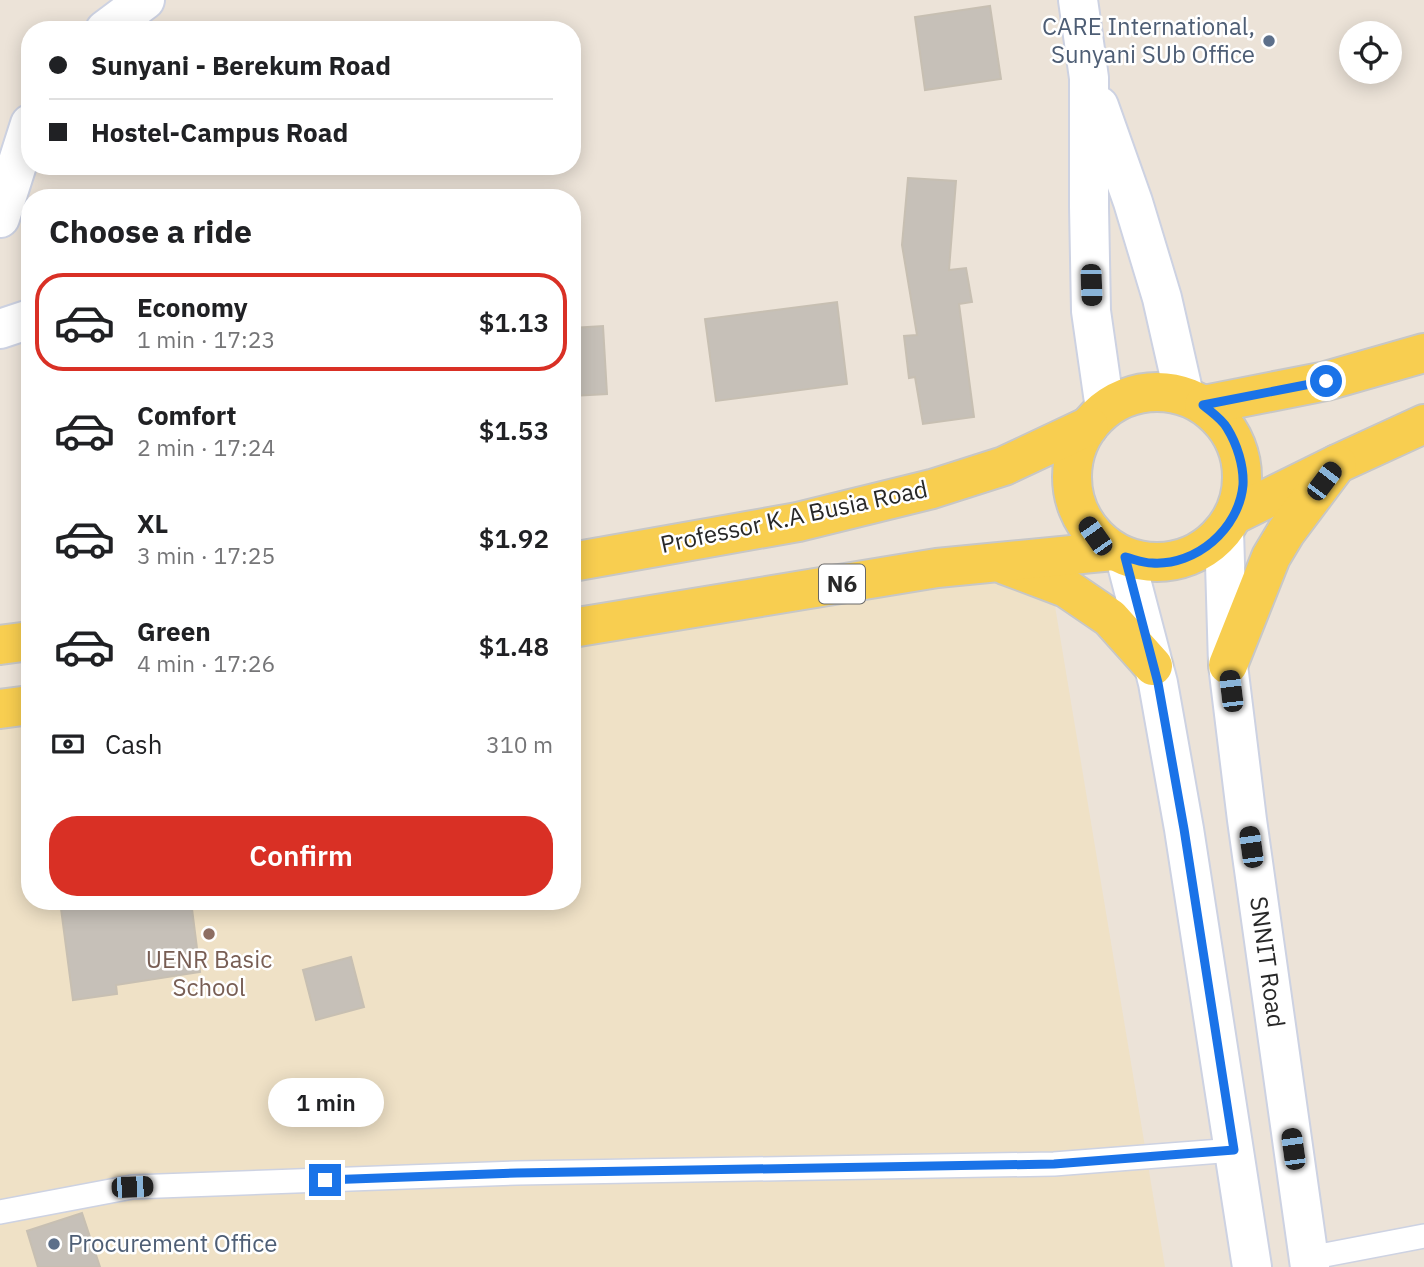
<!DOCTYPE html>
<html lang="en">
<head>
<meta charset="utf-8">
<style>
  :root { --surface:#fff; --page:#f2f2f2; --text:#202124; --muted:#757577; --line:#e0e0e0; --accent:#d93025 }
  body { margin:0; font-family:"IBM Plex Sans",sans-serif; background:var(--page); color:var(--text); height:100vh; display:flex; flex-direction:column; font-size:26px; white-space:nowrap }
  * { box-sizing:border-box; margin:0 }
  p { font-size:23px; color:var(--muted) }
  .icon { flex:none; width:38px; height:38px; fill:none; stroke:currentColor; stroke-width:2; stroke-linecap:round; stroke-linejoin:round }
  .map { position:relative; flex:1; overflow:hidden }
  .side { position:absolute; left:21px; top:189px; width:560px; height:721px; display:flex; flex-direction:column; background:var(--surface); border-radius:28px; box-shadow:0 4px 18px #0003 }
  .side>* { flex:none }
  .hud { position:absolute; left:21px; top:21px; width:560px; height:154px; border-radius:28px; box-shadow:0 4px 18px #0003; display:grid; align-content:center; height:154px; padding:0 28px; background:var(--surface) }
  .buttons { position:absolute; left:1339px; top:21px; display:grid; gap:14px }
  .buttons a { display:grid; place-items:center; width:63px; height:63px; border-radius:50%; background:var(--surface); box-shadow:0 4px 18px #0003; font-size:35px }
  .end { position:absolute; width:32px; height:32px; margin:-16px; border:9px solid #1a73e8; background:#fff; box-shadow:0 0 0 4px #fff }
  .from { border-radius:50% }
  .bubble { position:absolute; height:49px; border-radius:24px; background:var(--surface); box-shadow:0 4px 18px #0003; font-size:23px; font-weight:600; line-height:49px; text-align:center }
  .car { position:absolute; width:21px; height:42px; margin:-21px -10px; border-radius:9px; box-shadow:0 0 5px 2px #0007; background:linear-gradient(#222 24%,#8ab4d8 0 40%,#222 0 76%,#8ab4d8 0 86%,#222 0) }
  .hud b { display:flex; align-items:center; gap:24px; height:66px; font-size:26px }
  .hud b+b { border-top:2px solid var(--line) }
  .hud i { width:18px; height:18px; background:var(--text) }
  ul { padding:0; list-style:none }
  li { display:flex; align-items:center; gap:21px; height:98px; margin:0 14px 10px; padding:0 14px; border:4px solid transparent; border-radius:28px }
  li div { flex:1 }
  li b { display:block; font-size:26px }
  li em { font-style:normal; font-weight:600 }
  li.current { border-color:var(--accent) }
  li>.icon { width:63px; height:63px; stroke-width:1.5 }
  h2 { padding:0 28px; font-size:32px; line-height:84px }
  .pay { display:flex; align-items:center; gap:18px; height:77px; padding:0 28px; font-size:26px }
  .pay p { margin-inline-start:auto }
  .button { display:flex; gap:14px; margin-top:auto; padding:14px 28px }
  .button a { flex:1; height:80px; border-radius:28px; background:var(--accent); color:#fff; font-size:28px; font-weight:600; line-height:80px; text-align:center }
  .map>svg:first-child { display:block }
</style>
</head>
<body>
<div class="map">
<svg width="1424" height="1267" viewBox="0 0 1424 1267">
  <rect width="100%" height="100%" fill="#ece3d8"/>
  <path fill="#efe1c6" d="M1046 552 1165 1267H0V718L30 713V901H572V627Z"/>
  <g fill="#c6c0b8" stroke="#c7bfb2" stroke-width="2">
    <path d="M990 6 1001 79 925 90 915 17Z"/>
    <path d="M908 178 956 181 949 270 966 268 972 302 959 304 974 417 923 424 915 377 909 378 904 336 917 335 902 245Z"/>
    <path d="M837 302 847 384 716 401 705 319Z"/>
    <path d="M603 326 607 394 572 396V328Z"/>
    <path d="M60 901H191L200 972 116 985 117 994 73 1000Z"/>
    <path d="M351 957 364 1007 316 1020 303 970Z"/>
    <path d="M82 1213 100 1267H38L27 1231Z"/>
  </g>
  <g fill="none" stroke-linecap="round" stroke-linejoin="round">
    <defs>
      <g id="lane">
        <path d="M0 1212 132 1187 517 1173 1054 1164 1234 1150"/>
        <path d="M1309 1258 1424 1236"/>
      </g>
      <g id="street">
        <path d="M105 30 145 0"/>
        <path d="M0 218 30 124"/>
        <path d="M0 329 30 319"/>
      </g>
      <g id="secondary">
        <path d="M1078 0 1089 78V207L1091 311 1105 409"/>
        <path d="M1099 106 1133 202 1162 298 1184 395"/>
        <path d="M1224 530 1228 665 1247 820 1310 1267"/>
        <path d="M1125 557 1158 683 1184 829 1252 1267"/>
      </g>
      <g id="primary">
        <circle cx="1157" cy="477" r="85"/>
        <path d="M1204 405 1326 381 1424 353"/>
        <path d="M1234 515 1337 464 1424 424"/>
        <path d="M572 562 798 522 932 489 1004 466 1089 426"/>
        <path d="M1005 565 1066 588 1110 618 1153 666"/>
        <path d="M572 628 937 568 1113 551"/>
        <path d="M0 645 30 641"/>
        <path d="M1228 665 1271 557 1286 532 1337 464"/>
        <path d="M0 709 30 705"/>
      </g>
    </defs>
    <use href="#lane" stroke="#cdd2e2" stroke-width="26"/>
    <use href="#street" stroke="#cdd2e2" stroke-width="42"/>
    <use href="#secondary" stroke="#cdd2e2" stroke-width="42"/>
    <use href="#primary" stroke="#c7c7c7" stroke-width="42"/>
    <use href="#lane" stroke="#fff" stroke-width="23"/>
    <use href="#street" stroke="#fff" stroke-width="38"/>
    <use href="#secondary" stroke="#fff" stroke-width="38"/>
    <use href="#primary" stroke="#f8ce50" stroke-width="38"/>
  </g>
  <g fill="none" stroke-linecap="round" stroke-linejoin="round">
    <path stroke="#1a73e8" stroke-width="9" d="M325 1180 517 1173 1054 1164 1234 1150 1184 829 1158 683 1125 557C1134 559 1143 563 1152 563 1196 566 1239 529 1243 485 1244 466 1237 444 1227 428 1222 419 1211 412 1203 405L1326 381"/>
  </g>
  <g fill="#5c6f8a" stroke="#fff" stroke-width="2.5">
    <circle cx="1269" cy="41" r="7"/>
    <circle cx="54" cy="1244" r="7"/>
  </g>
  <circle fill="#8d6e63" stroke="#fff" stroke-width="2.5" cx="209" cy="934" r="7"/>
  <g text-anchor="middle" stroke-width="5" stroke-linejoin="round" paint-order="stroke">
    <rect fill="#fff" stroke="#686868" stroke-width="2" x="819" y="564.5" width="46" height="39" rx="5"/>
    <g font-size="23" font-weight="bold" fill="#282828">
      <text x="842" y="592">N6</text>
    </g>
    <g font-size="24" fill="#4e5e75" stroke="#fff" text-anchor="end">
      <text x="1255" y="35">CARE International,<tspan x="1255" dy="28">Sunyani SUb Office</tspan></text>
      <text x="68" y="1252" text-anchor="start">Procurement Office</text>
    </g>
    <g font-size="24" fill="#282828" stroke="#fff">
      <text transform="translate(794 517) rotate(-12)" y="8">Professor K.A Busia Road</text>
      <text transform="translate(1267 962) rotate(82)" y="8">SNNIT Road</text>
    </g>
    <g font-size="24" fill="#785e54" stroke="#fff">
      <text x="209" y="968">UENR Basic<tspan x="209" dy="28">School</tspan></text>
    </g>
  </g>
</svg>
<div class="buttons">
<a><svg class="icon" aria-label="locate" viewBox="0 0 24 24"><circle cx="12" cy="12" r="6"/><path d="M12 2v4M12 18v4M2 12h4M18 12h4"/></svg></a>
</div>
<i class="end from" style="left:1326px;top:381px"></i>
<i class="end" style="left:325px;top:1180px"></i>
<div class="bubble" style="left:268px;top:1078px;width:116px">1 min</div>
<i class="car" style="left:1091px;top:285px;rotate:178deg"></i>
<i class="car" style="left:1324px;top:481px;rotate:37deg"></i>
<i class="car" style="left:1095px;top:536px;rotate:325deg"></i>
<i class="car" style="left:1231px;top:691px;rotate:353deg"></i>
<i class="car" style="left:1251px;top:847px;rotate:352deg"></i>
<i class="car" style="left:1293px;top:1149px;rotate:352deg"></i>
<i class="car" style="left:132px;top:1187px;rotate:88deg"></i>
<div class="hud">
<b><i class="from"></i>Sunyani - Berekum Road</b>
<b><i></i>Hostel-Campus Road</b>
</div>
<section class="side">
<h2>Choose a ride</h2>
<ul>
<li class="current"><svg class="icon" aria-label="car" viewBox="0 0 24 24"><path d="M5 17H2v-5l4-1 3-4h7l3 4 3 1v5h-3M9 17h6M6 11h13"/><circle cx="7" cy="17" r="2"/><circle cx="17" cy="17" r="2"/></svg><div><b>Economy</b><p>1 min · 17:23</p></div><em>$1.13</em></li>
<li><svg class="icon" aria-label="car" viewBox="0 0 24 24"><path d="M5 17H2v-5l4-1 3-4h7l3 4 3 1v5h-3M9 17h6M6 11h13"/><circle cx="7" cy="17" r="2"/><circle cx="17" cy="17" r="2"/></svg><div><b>Comfort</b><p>2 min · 17:24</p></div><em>$1.53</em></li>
<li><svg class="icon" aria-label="car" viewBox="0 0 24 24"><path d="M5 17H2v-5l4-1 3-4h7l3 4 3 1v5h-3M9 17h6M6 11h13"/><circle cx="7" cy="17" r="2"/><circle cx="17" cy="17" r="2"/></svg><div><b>XL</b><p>3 min · 17:25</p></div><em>$1.92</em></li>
<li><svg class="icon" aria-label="car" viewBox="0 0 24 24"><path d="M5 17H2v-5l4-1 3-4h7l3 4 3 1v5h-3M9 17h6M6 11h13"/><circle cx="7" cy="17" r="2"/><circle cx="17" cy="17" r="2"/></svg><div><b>Green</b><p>4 min · 17:26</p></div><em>$1.48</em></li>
</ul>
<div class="pay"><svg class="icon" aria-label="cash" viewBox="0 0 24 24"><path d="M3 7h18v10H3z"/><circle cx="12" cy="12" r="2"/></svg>Cash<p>310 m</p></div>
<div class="button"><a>Confirm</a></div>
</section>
</div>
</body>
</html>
